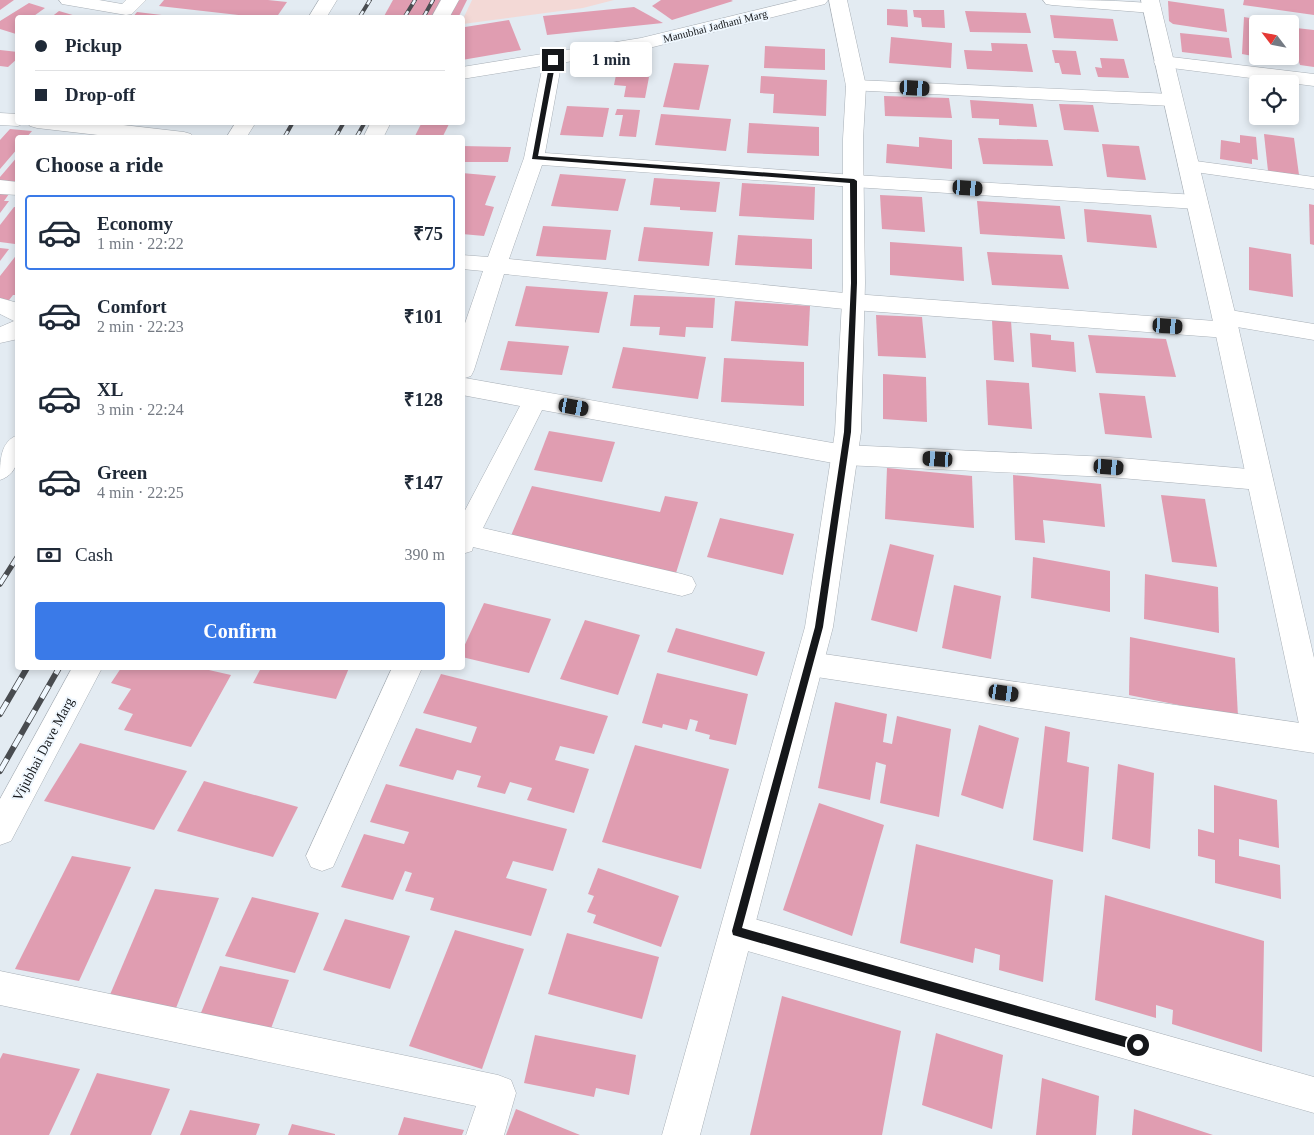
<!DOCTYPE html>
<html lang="en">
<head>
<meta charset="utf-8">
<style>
  :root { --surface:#fff; --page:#f2f2f3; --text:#1f2937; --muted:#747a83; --line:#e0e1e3; --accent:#3a7ae8 }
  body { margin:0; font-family:Georgia,serif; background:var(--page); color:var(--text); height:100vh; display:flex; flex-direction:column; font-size:19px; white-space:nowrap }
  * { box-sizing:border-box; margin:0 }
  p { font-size:16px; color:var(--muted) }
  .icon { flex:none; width:28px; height:28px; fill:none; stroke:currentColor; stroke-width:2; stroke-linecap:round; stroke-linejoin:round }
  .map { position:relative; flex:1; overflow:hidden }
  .drawer { position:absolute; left:15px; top:135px; width:450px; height:535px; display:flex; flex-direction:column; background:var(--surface); border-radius:5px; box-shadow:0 2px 8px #0003 }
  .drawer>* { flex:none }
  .banner { position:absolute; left:15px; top:15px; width:450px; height:110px; border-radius:5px; box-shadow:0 2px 8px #0003; display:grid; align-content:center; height:110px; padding:0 20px; background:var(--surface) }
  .needle { width:32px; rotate:302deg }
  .buttons { position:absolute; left:1249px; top:15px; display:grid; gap:10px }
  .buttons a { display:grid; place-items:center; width:50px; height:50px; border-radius:5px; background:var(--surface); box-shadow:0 2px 8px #0003; font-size:25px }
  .end { position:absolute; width:22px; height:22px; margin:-11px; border:6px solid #15171a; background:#fff; box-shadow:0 0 0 2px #fff }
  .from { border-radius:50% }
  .bubble { position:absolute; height:35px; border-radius:5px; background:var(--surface); box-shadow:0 2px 8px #0003; font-size:16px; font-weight:600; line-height:35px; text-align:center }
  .car { position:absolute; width:15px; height:30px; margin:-15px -8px; border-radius:6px; box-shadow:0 0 4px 1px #0007; background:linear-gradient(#222 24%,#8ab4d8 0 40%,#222 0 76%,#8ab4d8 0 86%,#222 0) }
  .banner b { display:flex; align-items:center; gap:18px; height:48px; font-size:19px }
  .banner b+b { border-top:1px solid var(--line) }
  .banner i { width:12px; height:12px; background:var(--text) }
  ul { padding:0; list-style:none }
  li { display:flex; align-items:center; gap:15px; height:75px; margin:0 10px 8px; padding:0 10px; border:2px solid transparent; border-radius:5px }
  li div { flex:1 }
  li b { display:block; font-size:19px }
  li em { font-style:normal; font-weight:600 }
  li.selected { border-color:var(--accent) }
  li>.icon { width:45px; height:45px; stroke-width:1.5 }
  h2 { padding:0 20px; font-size:22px; line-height:60px }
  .pay { display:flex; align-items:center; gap:12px; height:55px; padding:0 20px; font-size:19px }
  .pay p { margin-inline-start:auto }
  .button { display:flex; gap:10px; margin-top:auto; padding:10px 20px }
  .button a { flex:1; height:58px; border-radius:5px; background:var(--accent); color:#fff; font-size:20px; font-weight:600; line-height:58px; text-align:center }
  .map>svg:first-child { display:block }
</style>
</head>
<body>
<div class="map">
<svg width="1314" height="1135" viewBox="0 0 1314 1135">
  <rect width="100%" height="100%" fill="#e3ebf2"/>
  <path fill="#f3d9d6" d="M472 0H614L583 8 463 24V19Z"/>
  <g fill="#e09db1">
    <path d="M0 0H14L0 10Z"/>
    <path d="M164 0H268L287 2 276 18H266L159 6Z"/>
    <path d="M393 0H467L458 18H383Z"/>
    <path d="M661 0H731L733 1 672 20 652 6Z"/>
    <path d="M1244 0H1314V15L1243 5Z"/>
    <path d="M1168 1 1224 9 1227 32 1173 24 1169 21Z"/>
    <path d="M29 3 45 8 31 18H18L16 34 0 29V21Z"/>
    <path d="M634 7 663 23 547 35 543 16Z"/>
    <path d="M887 9 907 10 908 27 887 25Z"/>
    <path d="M913 10H944L945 28 922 27 921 18 914 17Z"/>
    <path d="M59 11 76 16 50 18Z"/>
    <path d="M965 11 1026 13 1031 33 970 32Z"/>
    <path d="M137 12 170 16V18H132Z"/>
    <path d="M1050 15 1113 19 1118 41 1054 38Z"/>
    <path d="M1244 17 1280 23 1258 24V57L1242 54Z"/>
    <path d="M509 20 521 50 462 60V31L465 27Z"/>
    <path d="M1296 28 1314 30V67L1300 65 1293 46H1299Z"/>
    <path d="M1180 33 1229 38 1232 58 1182 52Z"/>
    <path d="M891 37 952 43 951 68 889 63Z"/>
    <path d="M991 43 1027 44 1033 72 967 69 964 50 992 51Z"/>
    <path d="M765 46 825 49V70L764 68Z"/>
    <path d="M0 50 18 52V58L8 67 0 66Z"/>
    <path d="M1052 50 1076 51 1081 75 1062 74 1059 63H1055Z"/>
    <path d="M1262 56H1288V61L1262 57Z"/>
    <path d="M1100 58 1124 59 1129 78 1098 77 1095 67 1102 68Z"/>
    <path d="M674 63 709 65 699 110 663 107Z"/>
    <path d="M616 75 649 77 645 98 624 97 626 86 614 85Z"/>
    <path d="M761 76 827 80 826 116 773 113 774 94 760 93Z"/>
    <path d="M884 96 949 98 952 118 885 116Z"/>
    <path d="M970 100 1033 104 1037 127 999 125V119L972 118Z"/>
    <path d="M1059 104 1093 105 1099 132 1064 130Z"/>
    <path d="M567 106 609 108 603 137 560 135Z"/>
    <path d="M617 109 640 110 636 137 619 136 623 115H615Z"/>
    <path d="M661 114 731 119 726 151 655 145Z"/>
    <path d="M422 122H450L442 138H414Z"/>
    <path d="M749 123 819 127V156L747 153Z"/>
    <path d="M10 129 32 131 26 138H18V148L0 169V140Z"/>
    <path d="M1264 134 1294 138 1299 175 1268 171Z"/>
    <path d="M1240 135 1256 137 1258 160 1252 159V164L1220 159 1221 140 1240 143Z"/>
    <path d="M919 137 952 140V169L886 163 887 144 919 147Z"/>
    <path d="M978 138 1048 140 1053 166 983 164Z"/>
    <path d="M1102 144 1139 146 1146 180 1107 177Z"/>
    <path d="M462 146 511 147 508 162H462Z"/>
    <path d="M18 156V184L0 182V177Z"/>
    <path d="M462 173 496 176 485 205 494 207 484 236 462 234Z"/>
    <path d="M560 174 626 179 618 211 551 206Z"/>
    <path d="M654 178 720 182 716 212 680 210V207L650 205Z"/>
    <path d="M742 183 815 187 814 220 739 216Z"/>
    <path d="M0 193 9 194 4 201H9L0 213Z"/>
    <path d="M880 195 922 197 925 232 882 229Z"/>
    <path d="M977 201 1060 206 1065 239 980 234Z"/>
    <path d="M1309 204 1314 205V245L1310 244Z"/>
    <path d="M14 207H18V241L15 244 0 242V225Z"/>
    <path d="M1084 209 1151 215 1157 248 1087 242Z"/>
    <path d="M543 226 611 230 606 260 536 256Z"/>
    <path d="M644 227 713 232 709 266 638 261Z"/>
    <path d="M738 235 812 239V269L735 265Z"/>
    <path d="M890 242 962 247 964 281 890 275Z"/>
    <path d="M1249 247 1291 254 1293 297 1249 290Z"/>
    <path d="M0 248 9 249 0 261Z"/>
    <path d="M987 252 1062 255 1069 289 992 285Z"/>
    <path d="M18 253V295H13L6 304 0 303V276Z"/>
    <path d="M526 286 608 292 599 333 515 326Z"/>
    <path d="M634 295 715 298 713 328 686 327 685 337 659 335 660 327 630 326Z"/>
    <path d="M735 301 810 306 808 346 731 341Z"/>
    <path d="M876 315 922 317 926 358 878 356Z"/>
    <path d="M992 320 1011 321 1014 362 994 360Z"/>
    <path d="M1030 333 1051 335V340L1074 342 1076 372 1032 367Z"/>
    <path d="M1088 335 1166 339 1176 377 1096 373Z"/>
    <path d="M508 341 569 346 562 375 500 370Z"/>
    <path d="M623 347 706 357 698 399 612 388Z"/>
    <path d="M724 358 804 362V406L721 402Z"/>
    <path d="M883 374 926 377 927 422 883 419Z"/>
    <path d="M986 380 1029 383 1032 429 988 425Z"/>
    <path d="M1099 393 1145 396 1152 438 1105 434Z"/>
    <path d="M549 431 615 442 602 482 534 470Z"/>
    <path d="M887 468 972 476 974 528 885 519Z"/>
    <path d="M1013 475 1101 484 1105 527 1043 520 1045 543 1015 540Z"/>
    <path d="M532 486 660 512 665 496 698 502 676 573 510 538Z"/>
    <path d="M1161 495 1205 499 1217 567 1172 562Z"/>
    <path d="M720 518 794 534 783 575 707 557Z"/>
    <path d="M890 544 934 555 917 632 871 620Z"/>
    <path d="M1033 557 1110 571V612L1031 598Z"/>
    <path d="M1145 574 1218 587 1219 633 1144 619Z"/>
    <path d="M954 585 1001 596 991 659 942 648Z"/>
    <path d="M484 603 551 619 529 673 462 657V651Z"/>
    <path d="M585 620 640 635 618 695 560 679Z"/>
    <path d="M676 628 765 652 757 676 667 652Z"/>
    <path d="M1130 637 1235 658 1238 717 1129 695Z"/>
    <path d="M121 668H200L231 675 191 747 124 730 133 714 118 709 131 689 111 683Z"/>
    <path d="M261 668H349L336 699 253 683Z"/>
    <path d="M657 673 748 694 736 745 709 739 710 735 695 731 698 721 690 719 687 730 663 724 662 728 642 723Z"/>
    <path d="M441 674 608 716 594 754 560 746 555 760 589 769 574 813 527 800 532 788 510 782 505 794 477 787 481 776 457 770 453 780 399 766 416 728 471 743 477 727 423 713Z"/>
    <path d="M835 702 887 714 883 742 892 744 897 716 951 729 939 817 880 803 886 765 876 762 870 800 818 788Z"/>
    <path d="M979 725 1019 738 1003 809 961 795Z"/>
    <path d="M1045 726 1070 732 1067 762 1089 767 1083 852 1033 840Z"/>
    <path d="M80 743 187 771 154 830 44 801Z"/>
    <path d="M635 745 729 769 701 869 602 842Z"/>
    <path d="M1118 764 1154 773 1150 849 1112 839Z"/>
    <path d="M204 781 298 807 273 857 177 831Z"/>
    <path d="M386 784 567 829 553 871 513 861 506 878 547 889 531 936 430 910 434 898 405 891 412 873 405 871 393 900 341 887 364 834 404 844 409 832 370 822Z"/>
    <path d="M1214 785 1277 800 1279 848 1239 839V856L1280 865 1281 899 1215 883V860L1198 856V829L1214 833Z"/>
    <path d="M819 803 884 825 852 936 783 910Z"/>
    <path d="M916 844 1053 880 1043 982 999 970 1000 955 975 948 973 963 900 943Z"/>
    <path d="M72 856 131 867 79 981 15 969Z"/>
    <path d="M598 868 679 896 661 947 593 923 596 915 587 912 594 896 588 894Z"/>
    <path d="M155 889 219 898 176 1008 109 997Z"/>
    <path d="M1105 895 1264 941 1262 1052 1172 1024 1173 1010 1156 1005V1018L1095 1000Z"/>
    <path d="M252 897 319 913 295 973 225 956Z"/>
    <path d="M345 919 410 936 390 989 323 970Z"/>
    <path d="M455 930 524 949 482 1069 409 1046Z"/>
    <path d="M567 933 659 957 642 1019 548 994Z"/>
    <path d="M220 966 289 980 269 1034 198 1020Z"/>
    <path d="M782 996 901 1031 882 1135H750Z"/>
    <path d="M936 1033 1003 1055 992 1129 922 1105Z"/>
    <path d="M535 1035 636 1055 629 1095 596 1088 594 1097 524 1083Z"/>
    <path d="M3 1053 80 1069 49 1135H0V1059Z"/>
    <path d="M97 1073 170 1089 151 1135H70Z"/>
    <path d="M1042 1078 1099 1096 1096 1135H1036Z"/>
    <path d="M516 1109 580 1135H506Z"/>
    <path d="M1134 1109 1213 1135H1132Z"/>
    <path d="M190 1110 260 1124 256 1135H180Z"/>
    <path d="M404 1117 464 1130 462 1135H398Z"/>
    <path d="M292 1124 335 1134V1135H288Z"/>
  </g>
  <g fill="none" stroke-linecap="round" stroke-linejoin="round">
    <defs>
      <g id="minor">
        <path d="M59 0H99L122 4 126 0H146L132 14 126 15 68 5 62 4Z"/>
        <path d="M319 0H337L326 18H308Z"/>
        <path d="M1043 0C1080 0 1122 0 1158 4L1161 8 1158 12 1152 13 1052 5 1046 4Z"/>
        <path d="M553 54 560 56 562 60 545 153 854 175 1197 195 1205 197 1208 202 1205 207 1197 209 854 187 542 165 509 259 854 294 1215 321 1212 317 1216 311 1224 309 1314 324V340L1237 327 1239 330 1235 336 1227 338 854 310 504 274 474 370 471 376 465 378 844 445 1109 457 1260 470 1269 473 1273 480 1269 487 1260 490 1109 477 844 465 542 410 483 528 682 574 692 577 696 585 692 593 682 596 473 547 472 551 462 554V516L520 406 462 395V332L483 271 462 269V255L488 257 524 158 544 60 546 56Z"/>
        <path d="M1163 56 1314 74V86L1156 66 1154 62 1156 58Z"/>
        <path d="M856 80 1172 94 1179 96 1182 100 1179 104 1172 106 849 90 846 86 849 82Z"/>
        <path d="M236 122H256L246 138H226Z"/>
        <path d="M1188 160 1314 177V189L1181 170 1178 166 1181 162Z"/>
        <path d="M0 180 18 182V195L0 194Z"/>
        <path d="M0 298 18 303V339L0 343V327L14 321 0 314Z"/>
        <path d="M810 652 1314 725V753L810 676 800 673 795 664 800 655Z"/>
        <path d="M392 668H422L333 867 322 871 311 867 306 856Z"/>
        <path d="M737 914 1314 1077V1113L737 948 725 943 720 931 725 919Z"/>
        <path d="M0 971 498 1075 511 1080 516 1093 504 1135H466L476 1106 0 1005Z"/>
      </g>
      <g id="tertiary">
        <path d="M441 0H459L449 18H431Z"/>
        <path d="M798 0H828L825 4 641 50 462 79V67L641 38Z"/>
        <path d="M829 0H847L866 86 863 139 865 283 861 432 833 627 700 1135H662L805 627 835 432 843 283V139L846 86Z"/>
        <path d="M1141 0H1159L1236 317 1314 658V737L1303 733 1299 724 1212 317Z"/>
        <path d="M0 113 18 114V122H26L18 126 0 125Z"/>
        <path d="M27 122H97L184 132 191 134 194 138H124L37 128 30 126Z"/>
        <path d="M371 122H391L383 138H363Z"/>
        <path d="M18 435C18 453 21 473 0 480 0 461 0 441 18 435Z"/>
        <path d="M72 668H102L11 841 0 845V799Z"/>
      </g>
    </defs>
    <use href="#minor" stroke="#a9b0b7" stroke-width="1"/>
    <use href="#tertiary" stroke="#a9b0b7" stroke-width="1"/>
    <use href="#minor" fill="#fff" fill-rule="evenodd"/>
    <use href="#tertiary" fill="#fff" fill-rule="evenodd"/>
    <defs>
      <g id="rail-far2">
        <path d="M359 18 370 0"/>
        <path d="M404 18 415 0"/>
        <path d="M423 18 433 0"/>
        <path d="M284 138 293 122"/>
        <path d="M335 138 344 122"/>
        <path d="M356 138 365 122"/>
      </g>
      <path id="rail-far1" d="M0 584 18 556"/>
      <g id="rail">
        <path d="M0 714 27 668"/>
        <path d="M0 771 59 668"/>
      </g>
    </defs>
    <use href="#rail-far2" stroke="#494c50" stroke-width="4"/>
    <use href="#rail-far1" stroke="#494c50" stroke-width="5.5"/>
    <use href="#rail" stroke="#494c50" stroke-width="6"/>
    <use href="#rail-far2" stroke="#f0f8ff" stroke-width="2.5" stroke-dasharray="8" stroke-linecap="butt"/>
    <use href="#rail-far1" stroke="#f0f8ff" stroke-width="4" stroke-dasharray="11" stroke-linecap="butt"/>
    <use href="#rail" stroke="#f0f8ff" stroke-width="4.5" stroke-dasharray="14" stroke-linecap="butt"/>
  </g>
  <path fill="#15171a" d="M553 58 556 60 538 156 854 179 857 181V283L851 432 823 627 742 928 1138 1040 1142 1042 1144 1045 1142 1049 1138 1051 733 935 732 931 815 627 844 432 851 283 850 183 532 159 550 60Z"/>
  <g text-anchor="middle" stroke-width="4" stroke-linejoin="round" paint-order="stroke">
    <g font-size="11" fill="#15171a" stroke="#f0f8ff">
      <text transform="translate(715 26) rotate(-14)" y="4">Manubhai Jadhani Marg</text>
    </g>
    <g font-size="14" fill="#15171a" stroke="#f0f8ff">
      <text transform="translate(43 749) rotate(-62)" y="5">Vijubhai Dave Marg</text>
    </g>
  </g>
</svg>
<div class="buttons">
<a><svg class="needle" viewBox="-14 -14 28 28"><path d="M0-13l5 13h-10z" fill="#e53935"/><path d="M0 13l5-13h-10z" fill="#747a83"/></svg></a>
<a><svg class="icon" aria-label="locate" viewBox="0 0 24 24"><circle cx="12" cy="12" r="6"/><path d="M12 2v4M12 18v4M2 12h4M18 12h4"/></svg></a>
</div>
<i class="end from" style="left:1138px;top:1045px"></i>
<i class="end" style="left:553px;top:60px"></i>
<div class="bubble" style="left:570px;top:42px;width:82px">1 min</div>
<i class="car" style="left:915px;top:88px;rotate:93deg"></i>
<i class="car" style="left:968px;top:188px;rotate:94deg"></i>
<i class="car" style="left:1168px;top:326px;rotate:94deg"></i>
<i class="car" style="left:574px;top:407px;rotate:100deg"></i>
<i class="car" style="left:938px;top:459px;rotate:273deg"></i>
<i class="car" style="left:1109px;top:467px;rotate:95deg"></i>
<i class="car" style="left:1004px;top:693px;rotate:98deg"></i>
<div class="banner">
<b><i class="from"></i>Pickup</b>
<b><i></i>Drop-off</b>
</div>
<section class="drawer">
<h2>Choose a ride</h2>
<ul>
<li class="selected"><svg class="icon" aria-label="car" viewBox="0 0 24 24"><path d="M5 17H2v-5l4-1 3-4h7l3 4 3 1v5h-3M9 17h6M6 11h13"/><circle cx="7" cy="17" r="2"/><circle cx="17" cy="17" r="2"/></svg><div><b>Economy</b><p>1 min · 22:22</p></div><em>₹75</em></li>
<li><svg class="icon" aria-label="car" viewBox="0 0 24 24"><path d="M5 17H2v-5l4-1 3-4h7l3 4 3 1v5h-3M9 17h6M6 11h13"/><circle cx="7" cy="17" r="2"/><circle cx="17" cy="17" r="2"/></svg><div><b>Comfort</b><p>2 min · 22:23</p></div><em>₹101</em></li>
<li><svg class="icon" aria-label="car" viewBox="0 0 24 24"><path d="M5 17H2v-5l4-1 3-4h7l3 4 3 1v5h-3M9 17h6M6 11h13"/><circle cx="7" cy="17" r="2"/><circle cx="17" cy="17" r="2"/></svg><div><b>XL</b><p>3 min · 22:24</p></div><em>₹128</em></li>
<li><svg class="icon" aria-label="car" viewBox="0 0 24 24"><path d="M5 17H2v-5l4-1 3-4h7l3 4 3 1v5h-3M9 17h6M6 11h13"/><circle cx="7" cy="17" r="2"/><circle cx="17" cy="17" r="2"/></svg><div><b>Green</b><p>4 min · 22:25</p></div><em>₹147</em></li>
</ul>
<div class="pay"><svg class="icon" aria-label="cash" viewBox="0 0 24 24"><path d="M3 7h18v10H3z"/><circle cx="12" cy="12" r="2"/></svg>Cash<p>390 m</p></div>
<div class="button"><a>Confirm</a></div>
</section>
</div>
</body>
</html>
